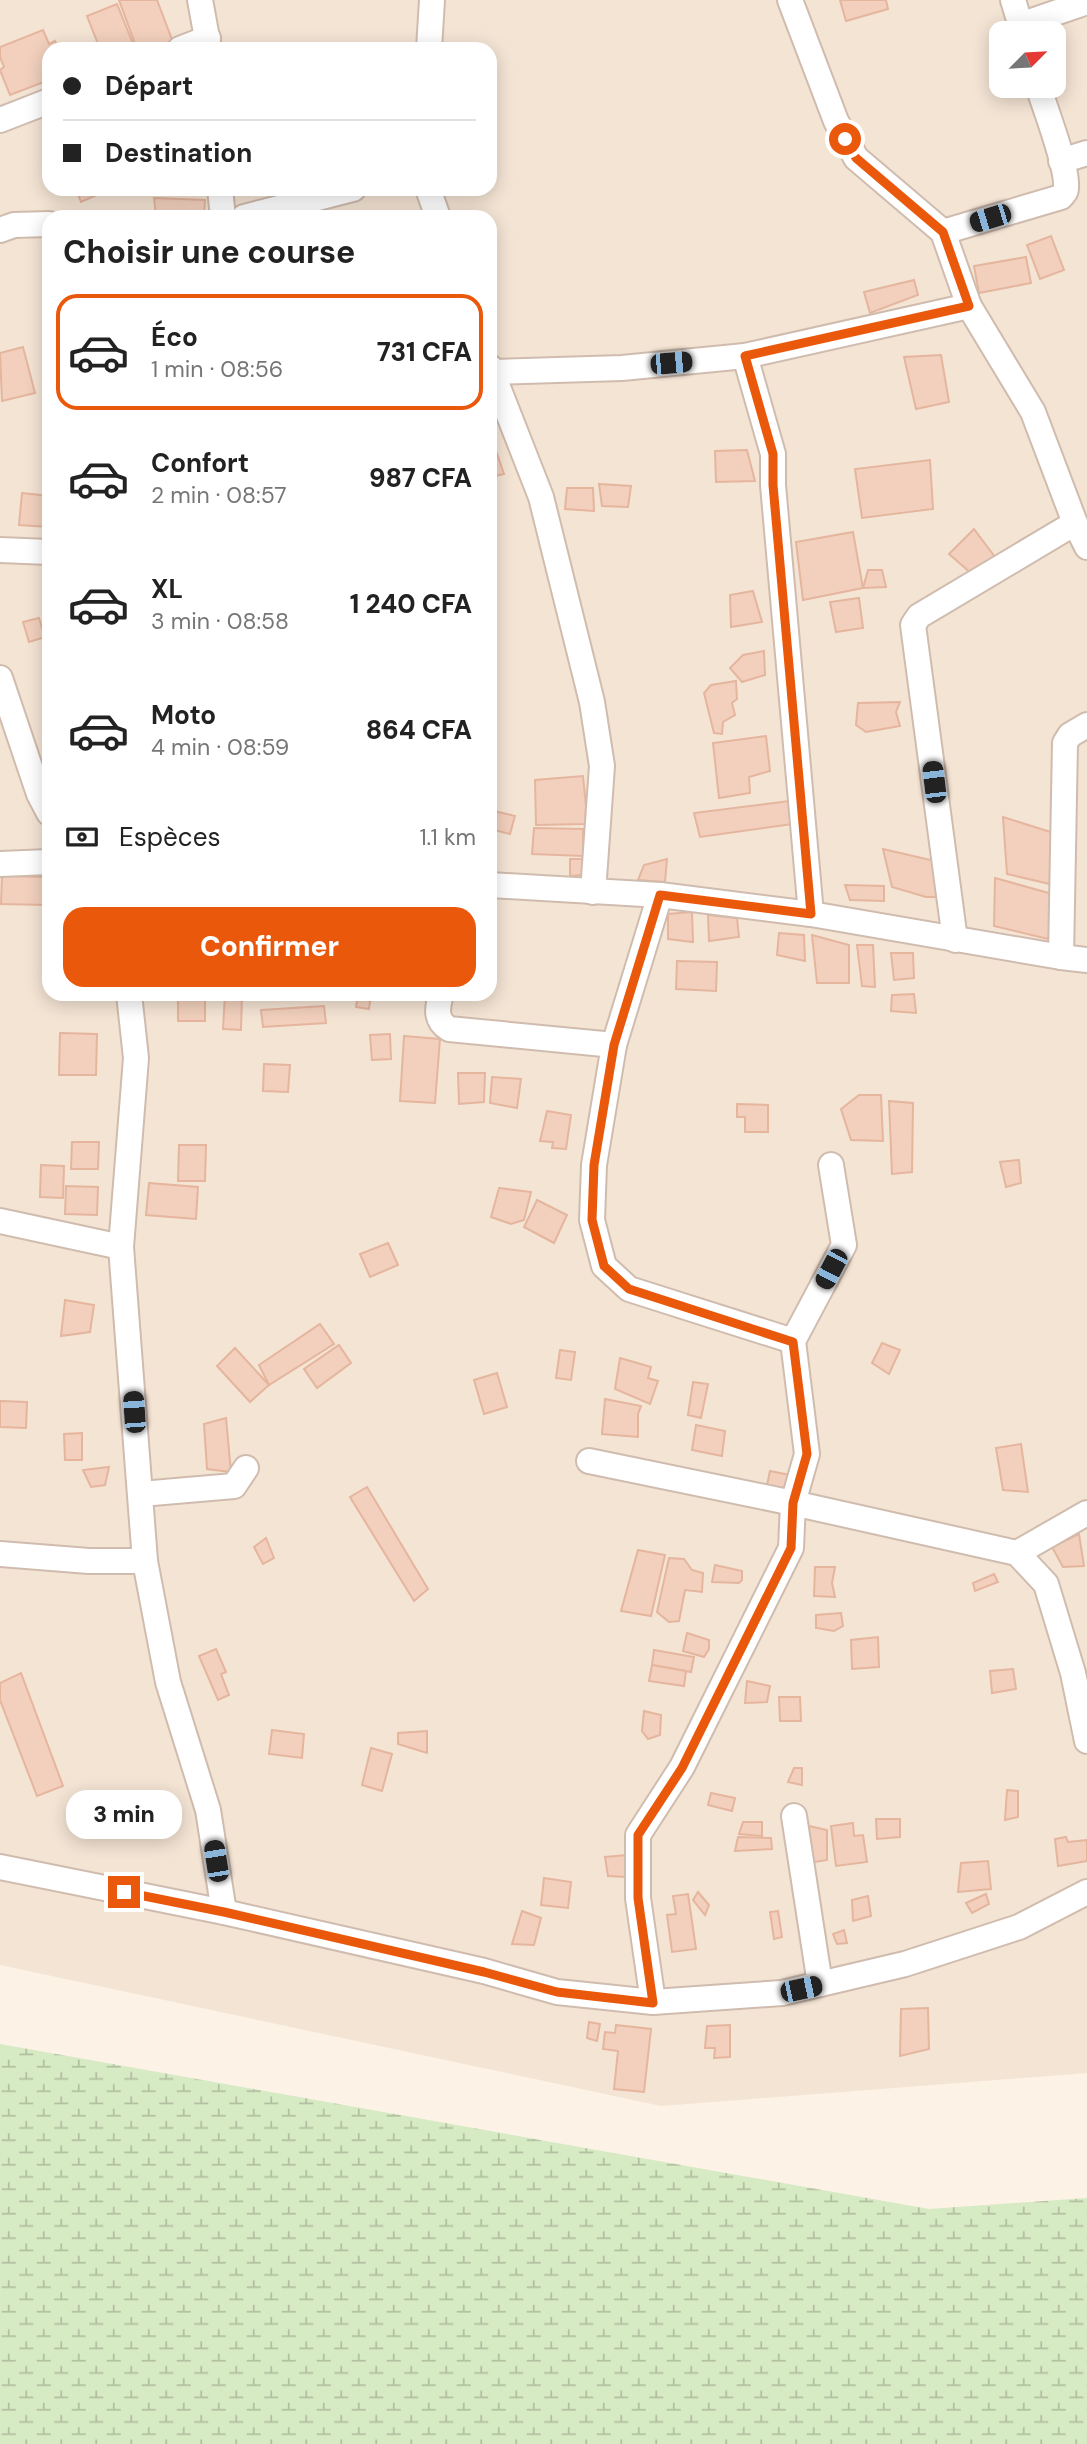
<!DOCTYPE html>
<html lang="fr">
<head>
<meta charset="utf-8">
<style>
  :root { --surface:#fff; --page:#f2f2f2; --text:#222; --muted:#767676; --line:#e0e0e0; --accent:#ea580c }
  body { margin:0; font-family:"DM Sans",sans-serif; background:var(--page); color:var(--text); height:100vh; display:flex; flex-direction:column; font-size:26px; white-space:nowrap }
  * { box-sizing:border-box; margin:0 }
  p { font-size:23px; color:var(--muted) }
  .icon { flex:none; width:38px; height:38px; fill:none; stroke:currentColor; stroke-width:2; stroke-linecap:round; stroke-linejoin:round }
  .map { position:relative; flex:1; overflow:hidden }
  .panel { position:absolute; left:42px; top:210px; width:455px; height:791px; display:flex; flex-direction:column; background:var(--surface); border-radius:21px; box-shadow:0 4px 18px #0003 }
  .panel>* { flex:none }
  .hud { position:absolute; left:42px; top:42px; width:455px; height:154px; border-radius:21px; box-shadow:0 4px 18px #0003; display:grid; align-content:center; height:154px; padding:0 21px; background:var(--surface) }
  .needle { width:46px; rotate:66deg }
  .fabs { position:absolute; left:989px; top:21px; display:grid; gap:14px }
  .fabs a { display:grid; place-items:center; width:77px; height:77px; border-radius:14px; background:var(--surface); box-shadow:0 4px 18px #0003; font-size:35px }
  .end { position:absolute; width:32px; height:32px; margin:-16px; border:9px solid #ea580c; background:#fff; box-shadow:0 0 0 4px #fff }
  .from { border-radius:50% }
  .bubble { position:absolute; height:49px; border-radius:21px; background:var(--surface); box-shadow:0 4px 18px #0003; font-size:23px; font-weight:800; line-height:49px; text-align:center }
  .car { position:absolute; width:21px; height:42px; margin:-21px -10px; border-radius:9px; box-shadow:0 0 5px 2px #0007; background:linear-gradient(#222 24%,#8ab4d8 0 40%,#222 0 76%,#8ab4d8 0 86%,#222 0) }
  .hud b { display:flex; align-items:center; gap:24px; height:66px; font-size:26px }
  .hud b+b { border-top:2px solid var(--line) }
  .hud i { width:18px; height:18px; background:var(--text) }
  ul { padding:0; list-style:none }
  li { display:flex; align-items:center; gap:21px; height:116px; margin:0 14px 10px; padding:0 7px; border:4px solid transparent; border-radius:21px }
  li div { flex:1 }
  li b { display:block; font-size:26px }
  li em { font-style:normal; font-weight:800 }
  li.current { border-color:var(--accent) }
  li>.icon { width:63px; height:63px; stroke-width:1.5 }
  h2 { padding:0 21px; font-size:32px; line-height:84px }
  .pay { display:flex; align-items:center; gap:18px; height:77px; padding:0 21px; font-size:26px }
  .pay p { margin-inline-start:auto }
  .cta { display:flex; gap:14px; margin-top:auto; padding:14px 21px }
  .cta a { flex:1; height:80px; border-radius:21px; background:var(--accent); color:#fff; font-size:28px; font-weight:800; line-height:80px; text-align:center }
  .map>svg:first-child { display:block }
</style>
</head>
<body>
<div class="map">
<svg width="1087" height="2444" viewBox="0 0 1087 2444">
  <defs>
    <pattern id="wetland-marsh" width="20" height="14" patternUnits="userSpaceOnUse" patternTransform="scale(1.75)"><rect width="20" height="14" fill="#d6eac4"/><path d="M1 5h8M5 5V1M11 12h8M15 12V8" fill="none" stroke="#b2c0a1"/></pattern>
  </defs>
  <rect width="100%" height="100%" fill="#fcf2e6"/>
  <path fill="#f4e4d4" fill-rule="evenodd" d="M0 0H1087V2073L661 2106 0 1965ZM1001 33H1054V86H1001ZM49 49H490V189H49ZM49 217H490V994H49Z"/>
  <path fill="url(#wetland-marsh)" d="M0 2044 929 2209 1087 2198V2444H0Z"/>
  <g fill="#f2d0bd" stroke="#e5b59e" stroke-width="2">
    <path d="M119 0H157L174 45 163 49H137Z"/>
    <path d="M840 0H886L888 9 846 21Z"/>
    <path d="M117 4 135 49H100L87 16Z"/>
    <path d="M43 30 49 44 55 41 58 49H49V80L10 95 0 70 4 67 0 57V47Z"/>
    <path d="M76 189H110L81 202Z"/>
    <path d="M154 198 205 200 204 215 156 216Z"/>
    <path d="M1051 236 1064 270 1040 279 1027 245Z"/>
    <path d="M1026 257 1031 283 979 293 974 266Z"/>
    <path d="M914 280 918 295 870 313 864 292Z"/>
    <path d="M23 347 35 393 2 401 0 353Z"/>
    <path d="M941 355 949 402 916 409 904 357Z"/>
    <path d="M495 448 504 474 490 477V450Z"/>
    <path d="M747 450 755 481 716 482 715 451Z"/>
    <path d="M930 460 933 509 862 518 855 469Z"/>
    <path d="M599 484 631 486 628 507 602 506Z"/>
    <path d="M567 488H593L594 511 565 509Z"/>
    <path d="M22 493 49 496V527L19 525Z"/>
    <path d="M974 529 998 561 973 575 949 554Z"/>
    <path d="M853 532 863 588 803 600 796 542Z"/>
    <path d="M868 570H882L886 587 863 588Z"/>
    <path d="M753 591 762 622 731 627 730 595Z"/>
    <path d="M859 598 863 628 836 632 830 602Z"/>
    <path d="M39 618 45 637 29 642 23 622Z"/>
    <path d="M764 651 765 675 742 682 730 668 743 655Z"/>
    <path d="M736 681 737 699 732 703 735 715 723 722 722 734 714 733 704 693 711 685Z"/>
    <path d="M900 702 896 712 900 726 866 732 856 725 858 703Z"/>
    <path d="M766 736 770 771 749 777 750 793 719 798 713 743Z"/>
    <path d="M583 776 586 806 585 824 536 825 535 780Z"/>
    <path d="M789 801 793 824 700 837 694 813Z"/>
    <path d="M490 810 515 816 510 834 490 829Z"/>
    <path d="M1003 817 1057 834 1054 885 1007 874Z"/>
    <path d="M534 828 583 829V856L532 854Z"/>
    <path d="M883 849 935 861 940 897H926L892 887Z"/>
    <path d="M570 859H583V875L570 876Z"/>
    <path d="M667 859 665 882 638 880 644 865Z"/>
    <path d="M2 876 48 877V905L1 904Z"/>
    <path d="M995 878 1056 895 1048 939 994 926Z"/>
    <path d="M845 885 884 886V901L850 900Z"/>
    <path d="M692 912 693 942 668 939V914Z"/>
    <path d="M708 915 737 918 739 937 709 941Z"/>
    <path d="M779 933 804 935 805 961 777 955Z"/>
    <path d="M812 935 849 945V983H817Z"/>
    <path d="M857 945H873L875 987 862 986Z"/>
    <path d="M891 953H913L914 978 894 980Z"/>
    <path d="M677 961 717 962 716 991 676 989Z"/>
    <rect x="178" y="994" width="27" height="27"/>
    <path d="M225 994H242L241 1030 223 1029Z"/>
    <path d="M358 994H371L369 1009 356 1007Z"/>
    <path d="M914 994 916 1013 891 1011 892 995Z"/>
    <path d="M324 1006 326 1023 263 1027 261 1010Z"/>
    <path d="M60 1033 97 1034 96 1075H59Z"/>
    <path d="M390 1034 391 1059 372 1060 370 1035Z"/>
    <path d="M404 1036 440 1039 435 1103 400 1101Z"/>
    <path d="M264 1064 290 1065 288 1092 263 1091Z"/>
    <path d="M458 1073H485L484 1102 459 1104Z"/>
    <path d="M492 1077 521 1079 517 1108 490 1103Z"/>
    <path d="M859 1095H881L883 1141 851 1140 841 1109Z"/>
    <path d="M889 1101 913 1103 912 1172 892 1174Z"/>
    <path d="M737 1104 768 1105V1132H745V1117H737Z"/>
    <path d="M547 1111 571 1115 566 1149 552 1148 553 1142 540 1141Z"/>
    <path d="M72 1142H99L98 1169H71Z"/>
    <path d="M179 1145H206L205 1181H178Z"/>
    <path d="M1019 1160 1021 1183 1006 1187 1000 1162Z"/>
    <path d="M41 1165 64 1166 63 1198 40 1197Z"/>
    <path d="M149 1183 198 1187 196 1219 146 1215Z"/>
    <path d="M66 1186 98 1187 97 1215 65 1214Z"/>
    <path d="M499 1188 531 1192 524 1220 511 1224 491 1217Z"/>
    <path d="M537 1200 567 1215 554 1243 524 1227Z"/>
    <path d="M388 1243 398 1265 370 1277 360 1254Z"/>
    <path d="M65 1300 94 1305 90 1332 61 1336Z"/>
    <path d="M320 1324 334 1344 269 1385 259 1365Z"/>
    <path d="M882 1343 900 1350 889 1374 872 1363Z"/>
    <path d="M339 1345 351 1363 317 1388 304 1369Z"/>
    <path d="M235 1348 269 1385 250 1402 217 1366Z"/>
    <path d="M560 1350 575 1352 571 1380 556 1378Z"/>
    <path d="M620 1358 651 1367 648 1378 658 1381 650 1404 615 1389Z"/>
    <path d="M497 1373 507 1407 484 1414 474 1380Z"/>
    <path d="M693 1382 708 1384 701 1418 688 1415Z"/>
    <path d="M605 1399 641 1406 638 1414V1437L602 1434Z"/>
    <path d="M0 1401 27 1402 26 1428 0 1427Z"/>
    <path d="M226 1418 231 1472 207 1469 204 1424Z"/>
    <path d="M696 1425 725 1431 722 1456 692 1450Z"/>
    <path d="M82 1433V1460H65L64 1434Z"/>
    <path d="M1021 1444 1028 1492 1003 1490 996 1448Z"/>
    <path d="M109 1467 105 1485 91 1487 83 1470Z"/>
    <path d="M770 1471 795 1476 794 1490 767 1485Z"/>
    <path d="M367 1487 428 1589 414 1601 350 1497Z"/>
    <path d="M1079 1534 1084 1566 1063 1567 1052 1547Z"/>
    <path d="M266 1538 274 1558 263 1564 254 1547Z"/>
    <path d="M638 1550 665 1555 651 1616 621 1611Z"/>
    <path d="M669 1558 684 1559 692 1570 703 1573 702 1592 685 1590 679 1621 669 1622 657 1612Z"/>
    <path d="M715 1565 742 1571V1580L739 1583 712 1582Z"/>
    <path d="M815 1567H835L832 1583 835 1597 814 1596Z"/>
    <path d="M994 1574 998 1582 975 1591 973 1583Z"/>
    <path d="M841 1613 843 1626 834 1631 816 1628V1615Z"/>
    <path d="M687 1633 709 1640V1649L704 1657 683 1651Z"/>
    <path d="M878 1637 879 1667 852 1669 851 1640Z"/>
    <path d="M216 1649 226 1672 221 1674 229 1695 218 1700 199 1656Z"/>
    <path d="M654 1650 694 1657 691 1672 652 1665Z"/>
    <path d="M652 1665 686 1671 684 1686 649 1681Z"/>
    <path d="M1013 1669 1016 1689 992 1693 990 1671Z"/>
    <path d="M21 1673 63 1786 37 1796 0 1700V1683Z"/>
    <path d="M747 1681 770 1686 767 1702 745 1703Z"/>
    <path d="M779 1697H800L801 1721H780Z"/>
    <path d="M644 1711 661 1715 660 1735 648 1739 642 1731Z"/>
    <path d="M272 1730 304 1734 302 1758 269 1754Z"/>
    <path d="M427 1731V1753L398 1744V1733Z"/>
    <path d="M371 1748 392 1754 382 1791 362 1785Z"/>
    <path d="M794 1768H802V1785L788 1782Z"/>
    <path d="M1007 1790 1018 1791V1817L1005 1820Z"/>
    <path d="M711 1793 735 1798 732 1811 708 1805Z"/>
    <path d="M876 1819H900V1837L877 1839Z"/>
    <path d="M743 1822H762V1836L739 1834Z"/>
    <path d="M853 1823 854 1836 863 1835 867 1862 836 1866 831 1826Z"/>
    <path d="M809 1826 827 1830V1860L808 1863Z"/>
    <path d="M738 1837 771 1838 772 1849 735 1851Z"/>
    <path d="M1066 1837 1068 1842 1087 1840V1861L1058 1866 1055 1839Z"/>
    <path d="M627 1855 626 1877 608 1876 605 1857Z"/>
    <path d="M988 1861 991 1889 958 1892 961 1863Z"/>
    <path d="M544 1878 571 1882 568 1908 541 1905Z"/>
    <path d="M698 1892 709 1905 705 1915 693 1900Z"/>
    <path d="M688 1894 696 1949 672 1952 667 1915 676 1914 673 1896Z"/>
    <path d="M986 1894 989 1904 972 1913 966 1903Z"/>
    <path d="M868 1896 871 1916 853 1921 852 1900Z"/>
    <path d="M522 1911 541 1918 534 1945 512 1944Z"/>
    <path d="M778 1911 782 1937 774 1939 770 1912Z"/>
    <path d="M844 1930 847 1943 837 1944 833 1934Z"/>
    <path d="M928 2008 929 2049 900 2056 901 2009Z"/>
    <path d="M589 2022 600 2024 597 2041 587 2038Z"/>
    <path d="M616 2025 651 2029 644 2092 614 2089 618 2051 603 2049 605 2032 615 2033Z"/>
    <path d="M730 2025V2057L714 2058 715 2048H705L707 2026Z"/>
  </g>
  <g fill="none" stroke-linecap="round" stroke-linejoin="round">
    <defs>
      <g id="minor">
        <path d="M200 0 209 49"/>
        <path d="M790 0 836 121 856 158 943 232 969 306 1033 412 1075 523 1087 547"/>
        <path d="M1013 0 1023 33"/>
        <path d="M1020 25 1087 2"/>
        <path d="M180 49 208 38"/>
        <path d="M429 49 432 0"/>
        <path d="M0 120 49 101"/>
        <path d="M1061 161 1087 153"/>
        <path d="M220 189 223 217"/>
        <path d="M428 189 438 217"/>
        <path d="M244 217 353 189"/>
        <path d="M0 230 14 225 49 224"/>
        <path d="M943 232 1061 197C1064 193 1066 193 1066 188 1068 167 1045 108 1038 86"/>
        <path d="M745 356 773 454V485L811 914"/>
        <path d="M490 367 541 497 592 702 602 766 593 892"/>
        <path d="M492 372 622 368 745 356 969 306"/>
        <path d="M0 550 49 552"/>
        <path d="M0 678 39 794 49 813"/>
        <path d="M0 864 49 862"/>
        <path d="M490 885 660 895 811 914 1061 957 1087 960"/>
        <path d="M660 895 614 1045 594 1165 592 1220 604 1266 629 1289 793 1341"/>
        <path d="M955 940 913 625 919 616 1075 523"/>
        <path d="M1061 957 1065 743 1070 735 1087 725"/>
        <path d="M129 994 136 1058 121 1247 145 1561 168 1682 208 1810 224 1912"/>
        <path d="M441 994C437 1009 435 1020 449 1029L614 1045"/>
        <path d="M0 1221 121 1247"/>
        <path d="M589 1461 793 1503 1017 1553 1046 1584 1073 1673 1087 1741"/>
        <path d="M141 1494 234 1486 246 1468"/>
        <path d="M1017 1553 1087 1513"/>
        <path d="M0 1554 89 1561H145"/>
        <path d="M794 1816 820 1984"/>
        <path d="M0 1867 224 1912 484 1971 557 1992 653 2002 782 1993 905 1964 1019 1927 1087 1892"/>
        <path d="M653 2002 638 1898V1835L682 1767 791 1548 793 1503 807 1454 793 1341 844 1245 831 1165"/>
      </g>
    </defs>
    <use href="#minor" stroke="#d0bcae" stroke-width="28"/>
    <use href="#minor" stroke="#fff" stroke-width="24"/>
  </g>
  <g fill="none" stroke-linecap="round" stroke-linejoin="round">
    <path stroke="#ea580c" stroke-width="9" d="M124 1892 224 1912 484 1972 557 1992 653 2003 638 1898V1835L682 1768 791 1548 793 1503 807 1454 793 1342 629 1289 604 1266 592 1220 594 1165 614 1045 660 895 811 914 773 485V454L745 356 969 306 943 232 856 158 845 139"/>
  </g>
</svg>
<div class="fabs">
<a><svg class="needle" viewBox="-14 -14 28 28"><path d="M0-13l5 13h-10z" fill="#e53935"/><path d="M0 13l5-13h-10z" fill="#767676"/></svg></a>
</div>
<i class="end from" style="left:845px;top:139px"></i>
<i class="end" style="left:124px;top:1892px"></i>
<div class="bubble" style="left:66px;top:1790px;width:116px">3 min</div>
<i class="car" style="left:990px;top:218px;rotate:253deg"></i>
<i class="car" style="left:671px;top:363px;rotate:85deg"></i>
<i class="car" style="left:934px;top:782px;rotate:353deg"></i>
<i class="car" style="left:831px;top:1269px;rotate:208deg"></i>
<i class="car" style="left:134px;top:1412px;rotate:356deg"></i>
<i class="car" style="left:216px;top:1861px;rotate:351deg"></i>
<i class="car" style="left:801px;top:1989px;rotate:78deg"></i>
<div class="hud">
<b><i class="from"></i>Départ</b>
<b><i></i>Destination</b>
</div>
<section class="panel">
<h2>Choisir une course</h2>
<ul>
<li class="current"><svg class="icon" aria-label="car" viewBox="0 0 24 24"><path d="M5 17H2v-5l4-1 3-4h7l3 4 3 1v5h-3M9 17h6M6 11h13"/><circle cx="7" cy="17" r="2"/><circle cx="17" cy="17" r="2"/></svg><div><b>Éco</b><p>1 min · 08:56</p></div><em>731 CFA</em></li>
<li><svg class="icon" aria-label="car" viewBox="0 0 24 24"><path d="M5 17H2v-5l4-1 3-4h7l3 4 3 1v5h-3M9 17h6M6 11h13"/><circle cx="7" cy="17" r="2"/><circle cx="17" cy="17" r="2"/></svg><div><b>Confort</b><p>2 min · 08:57</p></div><em>987 CFA</em></li>
<li><svg class="icon" aria-label="car" viewBox="0 0 24 24"><path d="M5 17H2v-5l4-1 3-4h7l3 4 3 1v5h-3M9 17h6M6 11h13"/><circle cx="7" cy="17" r="2"/><circle cx="17" cy="17" r="2"/></svg><div><b>XL</b><p>3 min · 08:58</p></div><em>1 240 CFA</em></li>
<li><svg class="icon" aria-label="car" viewBox="0 0 24 24"><path d="M5 17H2v-5l4-1 3-4h7l3 4 3 1v5h-3M9 17h6M6 11h13"/><circle cx="7" cy="17" r="2"/><circle cx="17" cy="17" r="2"/></svg><div><b>Moto</b><p>4 min · 08:59</p></div><em>864 CFA</em></li>
</ul>
<div class="pay"><svg class="icon" aria-label="cash" viewBox="0 0 24 24"><path d="M3 7h18v10H3z"/><circle cx="12" cy="12" r="2"/></svg>Espèces<p>1.1 km</p></div>
<div class="cta"><a>Confirmer</a></div>
</section>
</div>
</body>
</html>
